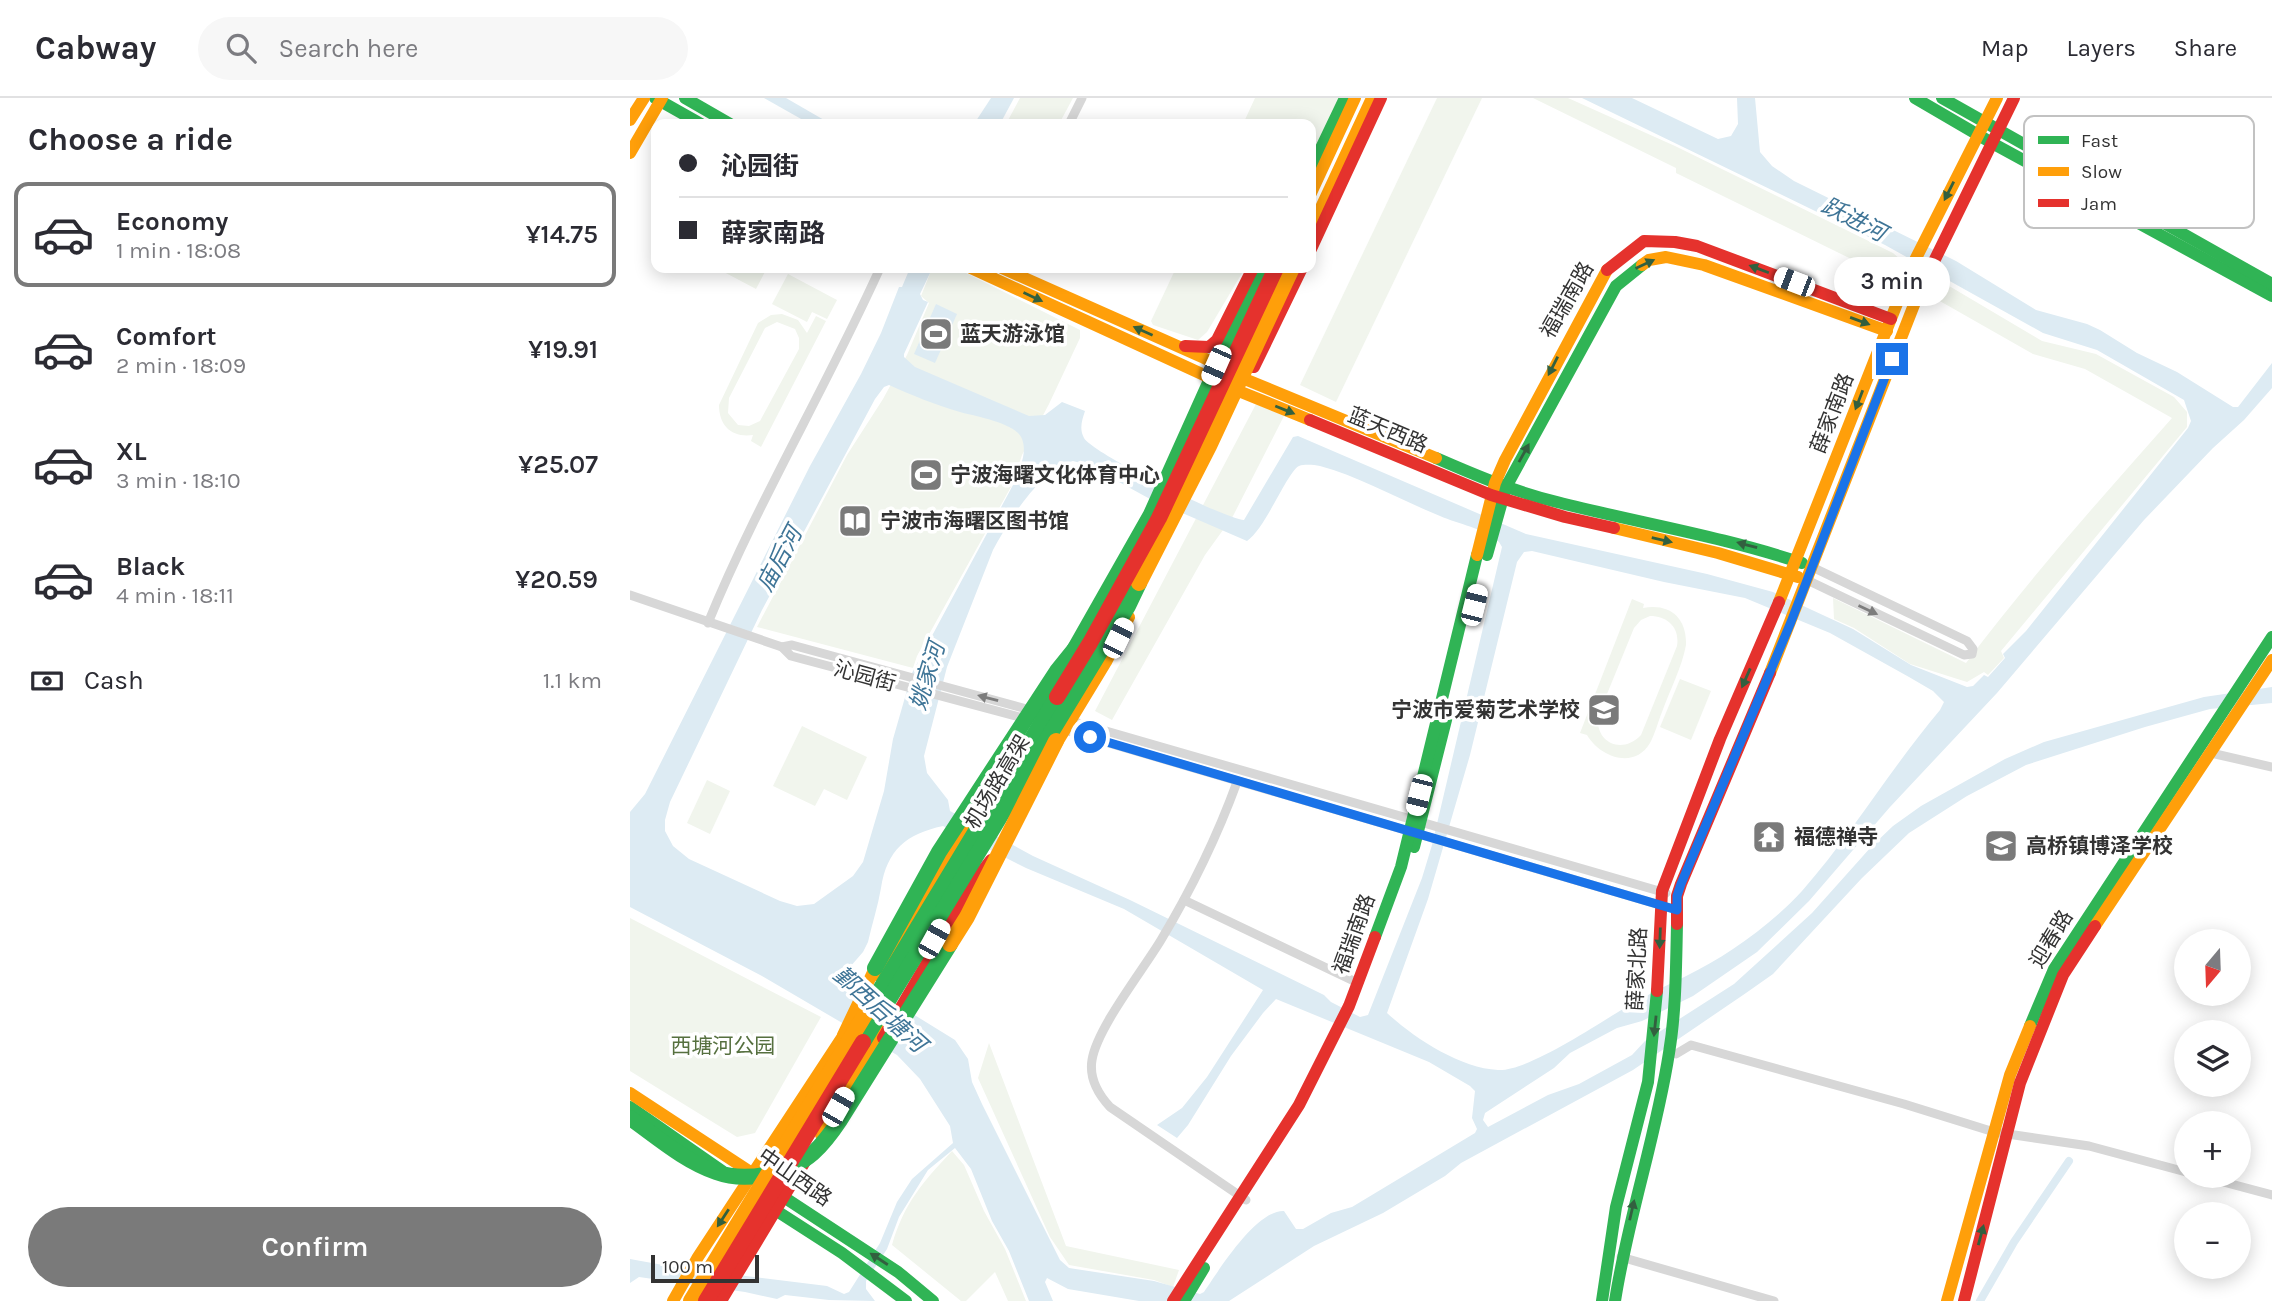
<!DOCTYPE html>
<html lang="en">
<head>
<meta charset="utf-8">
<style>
  :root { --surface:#fff; --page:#f7f7f7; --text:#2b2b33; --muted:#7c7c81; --line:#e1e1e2; --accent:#7a7a7a }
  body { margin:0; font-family:Karla,"Noto Sans SC",sans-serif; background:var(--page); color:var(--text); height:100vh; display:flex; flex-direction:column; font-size:26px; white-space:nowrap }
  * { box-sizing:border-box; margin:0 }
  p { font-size:23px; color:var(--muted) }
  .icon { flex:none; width:38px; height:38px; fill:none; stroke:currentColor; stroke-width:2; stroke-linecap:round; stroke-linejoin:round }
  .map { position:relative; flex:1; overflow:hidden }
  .panel { display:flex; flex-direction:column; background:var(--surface); width:630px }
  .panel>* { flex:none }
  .top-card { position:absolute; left:21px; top:21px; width:665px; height:154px; border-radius:14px; box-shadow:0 4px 18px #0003; display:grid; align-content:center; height:154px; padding:0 28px; background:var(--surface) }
  .needle { width:46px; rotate:199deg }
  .buttons { position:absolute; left:1544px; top:831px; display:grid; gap:14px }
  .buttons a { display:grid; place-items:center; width:77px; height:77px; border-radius:50%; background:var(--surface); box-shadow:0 4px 18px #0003; font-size:35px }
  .scale { position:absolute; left:21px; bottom:18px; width:108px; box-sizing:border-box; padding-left:7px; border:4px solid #333; border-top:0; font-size:19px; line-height:24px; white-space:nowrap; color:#333; -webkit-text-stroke:5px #fff; paint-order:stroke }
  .end { position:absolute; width:32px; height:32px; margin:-16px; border:9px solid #1a73e8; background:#fff; box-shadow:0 0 0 4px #fff }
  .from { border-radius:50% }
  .bubble { position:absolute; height:49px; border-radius:24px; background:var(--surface); box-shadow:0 4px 18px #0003; font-size:23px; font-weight:600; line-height:49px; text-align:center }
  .car { position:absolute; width:21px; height:42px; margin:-21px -10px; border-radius:9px; box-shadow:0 0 5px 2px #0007; background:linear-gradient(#fff 24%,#345 0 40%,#fff 0 76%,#345 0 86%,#fff 0) }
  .top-card b { display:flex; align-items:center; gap:24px; height:66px; font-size:26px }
  .top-card b+b { border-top:2px solid var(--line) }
  .top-card i { width:18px; height:18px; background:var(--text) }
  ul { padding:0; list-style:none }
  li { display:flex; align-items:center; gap:21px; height:105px; margin:0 14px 10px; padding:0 14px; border:4px solid transparent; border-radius:14px }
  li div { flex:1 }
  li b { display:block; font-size:26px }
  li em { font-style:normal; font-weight:600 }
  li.active { border-color:var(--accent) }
  li>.icon { width:63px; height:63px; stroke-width:1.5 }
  h2 { padding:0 28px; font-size:32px; line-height:84px }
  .pay { display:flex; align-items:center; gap:18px; height:77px; padding:0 28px; font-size:26px }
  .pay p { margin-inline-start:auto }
  .cta { display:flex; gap:14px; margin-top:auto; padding:14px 28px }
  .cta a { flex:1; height:80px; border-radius:42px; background:var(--accent); color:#fff; font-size:28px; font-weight:600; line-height:80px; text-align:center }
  header { display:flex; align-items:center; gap:42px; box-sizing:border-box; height:98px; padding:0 35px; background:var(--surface); border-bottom:2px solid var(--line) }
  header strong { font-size:33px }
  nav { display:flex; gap:38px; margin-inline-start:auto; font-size:24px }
  .search { width:490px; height:63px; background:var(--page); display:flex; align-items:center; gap:18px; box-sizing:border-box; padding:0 24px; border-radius:38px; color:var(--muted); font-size:26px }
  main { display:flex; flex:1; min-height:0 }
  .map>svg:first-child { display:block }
</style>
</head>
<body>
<header>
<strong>Cabway</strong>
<div class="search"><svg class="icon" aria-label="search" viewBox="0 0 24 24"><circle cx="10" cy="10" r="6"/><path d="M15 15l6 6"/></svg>Search here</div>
<nav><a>Map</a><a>Layers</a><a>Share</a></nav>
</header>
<main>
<section class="panel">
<h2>Choose a ride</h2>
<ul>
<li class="active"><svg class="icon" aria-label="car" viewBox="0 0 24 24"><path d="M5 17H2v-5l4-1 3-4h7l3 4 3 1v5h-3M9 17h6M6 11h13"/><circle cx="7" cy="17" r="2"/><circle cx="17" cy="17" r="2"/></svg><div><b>Economy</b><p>1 min · 18:08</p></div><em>¥14.75</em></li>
<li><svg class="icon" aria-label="car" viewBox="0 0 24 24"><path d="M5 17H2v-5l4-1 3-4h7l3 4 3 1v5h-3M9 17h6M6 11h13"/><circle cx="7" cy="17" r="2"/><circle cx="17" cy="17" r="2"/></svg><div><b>Comfort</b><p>2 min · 18:09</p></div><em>¥19.91</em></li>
<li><svg class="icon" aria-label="car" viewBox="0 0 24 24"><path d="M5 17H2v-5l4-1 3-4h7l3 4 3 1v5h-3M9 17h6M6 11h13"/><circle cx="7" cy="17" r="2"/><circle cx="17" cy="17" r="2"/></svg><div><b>XL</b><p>3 min · 18:10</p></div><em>¥25.07</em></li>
<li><svg class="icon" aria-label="car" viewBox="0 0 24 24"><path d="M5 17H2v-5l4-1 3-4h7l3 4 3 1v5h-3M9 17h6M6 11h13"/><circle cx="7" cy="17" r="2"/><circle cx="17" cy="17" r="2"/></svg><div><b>Black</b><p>4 min · 18:11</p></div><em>¥20.59</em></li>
</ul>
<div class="pay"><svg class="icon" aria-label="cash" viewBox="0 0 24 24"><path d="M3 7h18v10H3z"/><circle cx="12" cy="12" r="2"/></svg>Cash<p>1.1 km</p></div>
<div class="cta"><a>Confirm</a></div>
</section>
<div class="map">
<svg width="1642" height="1203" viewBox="0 0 1642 1203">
  <rect width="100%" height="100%" fill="#fff"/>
  <g fill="#f1f5ed" fill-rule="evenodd">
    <path d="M390 0H443L429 26H376Z"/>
    <path d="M625 0H711L681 62V26H613Z"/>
    <path d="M807 0H852L706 304 670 287Z"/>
    <path d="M903 0H938L1045 48 1263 155 1270 161 1262 181 1046 75V70Z"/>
    <path d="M94 170H137L126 191 92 173Z"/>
    <path d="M311 170H326L450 232V240L419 306 392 357 382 387 287 558 283 570 127 529 217 357 253 301 277 257 299 205 291 198 301 173 308 174Z"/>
    <path d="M546 170H615L577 234 568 242 523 227 521 223Z"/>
    <path d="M158 176 207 202 197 221 182 214 177 224 142 206Z"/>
    <path d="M1309 182 1412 243 1466 256 1544 299 1557 314V329L1371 553 1374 560 1358 577 1354 574 1337 584 1280 566 1224 530 1204 521 1203 500 1336 565C1400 480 1471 400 1542 320L1455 271 1403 256 1301 198Z"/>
    <path d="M152 216 168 222 177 235 186 218 196 223 131 349 121 343 123 337C102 340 89 328 89 307L128 225 141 217ZM147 224 165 231 169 240V251L130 323 119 328 108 327 98 315 99 300 135 230Z"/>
    <path d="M626 306 654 318 603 418 575 457 482 622 465 613Z"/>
    <path d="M1002 501 1014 506 1013 510C1040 505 1057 520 1056 547 1052 569 1040 592 1032 614 1028 624 1025 636 1020 645 1004 672 970 659 957 637L950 635ZM1020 518C1038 518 1050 530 1047 548L1011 637C992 657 965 645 968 618L1004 530 1011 522Z"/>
    <path d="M1050 581 1081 593 1061 642 1030 629Z"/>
    <path d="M172 628 237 659 217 702 194 691 185 708 143 688Z"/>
    <path d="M77 682 100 693 80 736 57 725Z"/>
    <path d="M0 820 191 919 125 1035 107 1039 0 973Z"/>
    <path d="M359 945 436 1148 549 1172 543 1189 524 1182 439 1167 420 1139 348 980Z"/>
    <path d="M322 1053 334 1067 354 1113 375 1151 396 1203H378L365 1174 336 1203H331L262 1147C274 1105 293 1084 322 1053Z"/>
  </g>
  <g fill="#ddebf3" fill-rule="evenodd">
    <path d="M134 0H156L201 26H180Z"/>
    <path d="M361 0H384L370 26H344Z"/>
    <path d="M952 0H1002L1088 41 1101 38 1108 26 1107 0H1125L1130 54 1142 68 1164 83 1326 163 1406 212 1457 226 1470 232 1507 255 1547 274 1603 309H1608L1642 265V290L1614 322 1583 350 1514 422 1367 595 1260 709 1179 803 1127 854 1063 898 1012 923 987 930 940 955 924 970 855 1015 853 1022 858 1029 918 997 949 986 1002 957 1015 943 1104 886 1182 815 1241 749 1263 728 1291 708 1375 661 1414 644 1574 599 1642 589V605L1580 611 1515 629 1396 667 1337 698 1279 735 1232 780 1143 876 1116 895 1003 972 831 1065 815 1078 753 1115 684 1148 599 1203H509L438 1191 417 1180 415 1184 423 1203H399L379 1153 362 1123 341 1071 325 1050 298 1072 269 1119 257 1151 236 1183V1191L245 1203 199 1202 155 1197 147 1201 115 1194 9 1179 0 1185V1161L44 1169 197 1188 214 1196 219 1194 250 1145 267 1104 282 1081 323 1045 320 1028 290 981 267 957 132 878 0 809V714L15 696 180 368 231 276 251 235 269 189H272L280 170H310L308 174 301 173 290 196 293 202 298 204 274 256V259L285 269 399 318 415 317 432 304 455 313C452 322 449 331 454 340 462 355 595 421 614 422L663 339 668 338 896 436 1077 476 1143 494 1223 531 1281 567 1337 589 1343 588 1354 577 1358 579 1375 560 1373 556 1396 533 1558 330 1561 323 1554 302 1467 252 1413 235 1255 147ZM259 287C281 297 306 307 330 314 344 318 387 325 392 341 398 357 388 372 383 387L282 575 263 641 254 693 233 764 223 778 184 806 167 808 150 803 59 761 43 748 35 733V722L40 704 132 512 245 301 254 289ZM443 363 458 367 520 401 617 443C636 430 657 374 669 368 675 366 684 367 690 368 731 379 770 402 810 418 828 426 854 430 869 444L872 449 802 747 792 780 738 917 730 919 701 904 694 897 500 802 403 758 320 713 318 702 297 675 294 658 317 569 363 452C378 424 411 370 443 363ZM902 453 1034 484 1115 500 1200 535 1279 579 1303 593 1314 604 1310 612C1261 670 1222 736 1172 793 1152 815 1127 835 1103 851 1073 872 1037 886 1005 904 976 920 899 974 868 972 830 970 784 940 757 915L798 801 840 657 887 464 894 454ZM313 728 396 770 494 811 633 892 577 979 552 1010 527 1027 547 1040 558 1027 601 958 633 915 646 901 799 964 840 988 845 993 842 1020 847 1031 845 1035 722 1109 701 1115 673 1131H666L654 1113C626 1112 589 1172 574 1194L570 1196 524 1183 439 1170 430 1162 352 1006 342 984 338 961 325 942 244 892 221 874 220 869 233 854 238 844C242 826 248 808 251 790 257 752 276 736 313 728Z"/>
    <path d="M306 206 327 216 305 265 284 256Z"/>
  </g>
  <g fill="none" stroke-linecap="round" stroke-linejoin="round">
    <path stroke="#ddebf3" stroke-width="8" d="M1350 1203 1384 1144 1439 1063"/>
    <g stroke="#d7d7d7" stroke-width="9">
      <path d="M439 26 452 0"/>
      <path d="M1177 482 1334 557 1342 556 1343 551 1337 543 1182 469"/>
      <path d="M0 497 152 549 161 558 397 621"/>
      <path d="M78 525C128 403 196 290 250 170"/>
      <path d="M152 549 162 547 404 613"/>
      <path d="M438 622 1036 795"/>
      <path d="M431 631 1047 812"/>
      <path d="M1581 655 1642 669"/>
      <path d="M607 684C587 739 561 792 531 842 513 872 467 930 462 962 459 980 468 996 480 1009L616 1102"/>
      <path d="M554 802 728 885"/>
      <path d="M1046 956 1061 947 1274 1006 1364 1034 1459 1048 1556 1074"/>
      <path d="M1571 1078 1642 1097"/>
      <path d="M991 1159 1144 1203"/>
    </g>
    <g stroke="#30b455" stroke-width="12">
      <path d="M25 0 71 26"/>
      <path d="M55 0 100 26"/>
      <path d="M1285 0 1362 45 1642 198"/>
      <path d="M1312 0 1642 186"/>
      <path d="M681 71 715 0"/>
      <path d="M806 360C845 377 885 394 927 404 1009 425 1091 438 1172 465"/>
      <path d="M857 457 876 389 986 188 1012 167"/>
      <path d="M443 550 519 416 586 267 634 170"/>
      <path d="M784 749 817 618"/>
      <path d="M745 839 771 769 847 457"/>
      <path d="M1400 928 1424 871 1642 539"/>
      <path d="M0 1009 92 1073"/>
      <path d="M208 1009 228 984"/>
      <path d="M146 1094 268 1174 303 1203"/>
      <path d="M139 1108 212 1155 276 1203"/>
      <path d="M554 1203 574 1170"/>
      <path d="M972 1203 986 1109 1018 984 1027 893"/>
      <path d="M985 1203C998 1119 1026 1039 1039 955 1046 913 1046 869 1047 826"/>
    </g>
    <g stroke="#ff9f0a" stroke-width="12">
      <path d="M0 22 14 0"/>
      <path d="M0 55 32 0"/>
      <path d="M681 95 725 0"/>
      <path d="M681 131 742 0"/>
      <path d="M1012 167 1019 162 1036 159 1074 167 1257 233"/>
      <path d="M341 170 611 294 680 322"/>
      <path d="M372 170 572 259 617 282 806 360"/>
      <path d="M984 430 1088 455 1168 479"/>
      <path d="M847 457 865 385 875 362 977 172"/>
      <path d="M1149 504 1281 170 1367 0"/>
      <path d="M1140 575 1289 194"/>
      <path d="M422 653 476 564 499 519"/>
      <path d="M1465 828 1642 562"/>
      <path d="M249 878 384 652"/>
      <path d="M213 937 245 870"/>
      <path d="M0 995 128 1079"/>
      <path d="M191 1037 255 927"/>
      <path d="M43 1203 68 1159 217 932"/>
      <path d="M1317 1203 1380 977 1400 928"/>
    </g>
    <g stroke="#e5322d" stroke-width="12">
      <path d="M681 151 751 0"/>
      <path d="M977 172 1014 143 1045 144 1067 148 1261 221"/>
      <path d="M1289 194 1384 0"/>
      <path d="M555 248 579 249 587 242 623 170"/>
      <path d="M624 269 672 170"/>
      <path d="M680 322 861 397 935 419 984 430"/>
      <path d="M1047 826V798L1051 786 1140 575"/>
      <path d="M1027 893 1032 793 1090 641 1149 504"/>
      <path d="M253 940 346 781 361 762"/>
      <path d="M91 1203 179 1057"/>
      <path d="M543 1203 669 1007 719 908 745 839"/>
      <path d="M1334 1203 1390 985 1433 877 1465 828"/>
    </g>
    <g stroke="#30b455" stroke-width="16">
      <path d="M245 870 309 754 427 573 452 542"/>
      <path d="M239 910 427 599"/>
      <path d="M233 944 498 508 509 485"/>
      <path d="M0 1020C27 1039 54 1063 86 1074 116 1085 159 1076 183 1055 193 1046 202 1034 210 1022L320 846"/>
    </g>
    <g stroke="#ff9f0a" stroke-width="16">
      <path d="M509 485 579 348 662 170"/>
      <path d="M320 846 337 819 426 643"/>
      <path d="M61 1203 239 910"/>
    </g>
    <g stroke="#e5322d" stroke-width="16">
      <path d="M427 599 460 545 529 420 646 170"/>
      <path d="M76 1203 233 944"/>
    </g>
  </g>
  <defs><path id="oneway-solid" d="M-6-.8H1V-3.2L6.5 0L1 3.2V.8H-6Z" transform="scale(1.75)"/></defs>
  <g fill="#32603f">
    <use href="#oneway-solid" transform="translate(1319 93) rotate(117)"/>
    <use href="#oneway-solid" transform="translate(1015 166) rotate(-25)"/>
    <use href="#oneway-solid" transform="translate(1129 171) rotate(-159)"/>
    <use href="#oneway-solid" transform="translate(403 199) rotate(25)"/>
    <use href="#oneway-solid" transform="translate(1230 223) rotate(20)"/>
    <use href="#oneway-solid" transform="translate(513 233) rotate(-156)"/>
    <use href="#oneway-solid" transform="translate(923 268) rotate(117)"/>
    <use href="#oneway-solid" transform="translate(1229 302) rotate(111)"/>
    <use href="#oneway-solid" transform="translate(655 312) rotate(22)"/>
    <use href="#oneway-solid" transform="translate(894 355) rotate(-61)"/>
    <use href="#oneway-solid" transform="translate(1032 442) rotate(13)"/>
    <use href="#oneway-solid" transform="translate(1117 447) rotate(-165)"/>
    <use href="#oneway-solid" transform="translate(1116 580) rotate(114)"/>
    <use href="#oneway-solid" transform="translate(1030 840) rotate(92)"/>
    <use href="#oneway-solid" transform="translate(1025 928) rotate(96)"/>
    <use href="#oneway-solid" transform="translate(1002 1112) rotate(-77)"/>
    <use href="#oneway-solid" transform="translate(93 1120) rotate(123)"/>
    <use href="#oneway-solid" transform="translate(1351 1137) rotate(-75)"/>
    <use href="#oneway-solid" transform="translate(249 1161) rotate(-147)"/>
  </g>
  <g fill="#7d7d7d">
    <use href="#oneway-solid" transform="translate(1238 512) rotate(25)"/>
    <use href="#oneway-solid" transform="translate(358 600) rotate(-165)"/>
  </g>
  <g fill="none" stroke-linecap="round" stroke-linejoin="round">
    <path stroke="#1a73e8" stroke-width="9" d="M460 639 1047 812V798L1051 786 1161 524 1262 261"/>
  </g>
  <defs>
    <symbol id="stadium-square" viewBox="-11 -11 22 22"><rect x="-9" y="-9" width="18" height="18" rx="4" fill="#7a7a7a" stroke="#fff"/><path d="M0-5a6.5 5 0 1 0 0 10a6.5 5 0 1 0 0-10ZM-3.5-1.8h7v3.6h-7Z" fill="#fff"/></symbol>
    <symbol id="library-square" viewBox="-11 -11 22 22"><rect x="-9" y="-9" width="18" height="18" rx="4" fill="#7a7a7a" stroke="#fff"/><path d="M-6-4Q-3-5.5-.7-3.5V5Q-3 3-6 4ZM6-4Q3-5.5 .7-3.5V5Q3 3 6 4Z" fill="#fff"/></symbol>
    <symbol id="school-square" viewBox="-11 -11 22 22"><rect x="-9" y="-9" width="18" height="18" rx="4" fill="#7a7a7a" stroke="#fff"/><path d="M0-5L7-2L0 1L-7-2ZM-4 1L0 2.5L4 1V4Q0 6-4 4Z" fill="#fff"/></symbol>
    <symbol id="temple-square" viewBox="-11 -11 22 22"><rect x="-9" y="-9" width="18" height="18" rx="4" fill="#7a7a7a" stroke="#fff"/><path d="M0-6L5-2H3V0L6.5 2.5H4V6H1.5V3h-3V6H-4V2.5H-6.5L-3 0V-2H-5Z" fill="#fff"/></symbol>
  </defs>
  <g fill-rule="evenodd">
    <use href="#stadium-square" x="287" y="217" width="38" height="38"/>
    <use href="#stadium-square" x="277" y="358" width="38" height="38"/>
    <use href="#library-square" x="206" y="404" width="38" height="38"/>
    <use href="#school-square" x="955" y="593" width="38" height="38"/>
    <use href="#temple-square" x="1120" y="720" width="38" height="38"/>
    <use href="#school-square" x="1352" y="729" width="38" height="38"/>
  </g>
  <g text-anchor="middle" stroke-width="7" stroke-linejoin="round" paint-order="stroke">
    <g font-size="21" fill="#333" stroke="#fff">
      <text transform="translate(937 202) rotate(-60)" y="7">福瑞南路</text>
      <text transform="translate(1202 315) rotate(-69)" y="7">薛家南路</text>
      <text transform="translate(758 332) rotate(23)" y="7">蓝天西路</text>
      <text transform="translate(235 578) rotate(15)" y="7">沁园街</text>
      <text transform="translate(367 684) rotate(-59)" y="7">机场路高架</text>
      <text transform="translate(724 836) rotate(-70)" y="7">福瑞南路</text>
      <text transform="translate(1421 841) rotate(-59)" y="7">迎春路</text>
      <text transform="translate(1007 871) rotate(-87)" y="7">薛家北路</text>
      <text transform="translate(165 1079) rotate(35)" y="7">中山西路</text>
    </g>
    <g font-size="21" font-weight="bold" fill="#333" stroke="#fff" text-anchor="start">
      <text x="330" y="243">蓝天游泳馆</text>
      <text x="320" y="384">宁波海曙文化体育中心</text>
      <text x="250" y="430">宁波市海曙区图书馆</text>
      <text x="950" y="619" text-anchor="end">宁波市爱菊艺术学校</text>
      <text x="1164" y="746">福德禅寺</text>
      <text x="1396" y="755">高桥镇博泽学校</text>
    </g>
    <g font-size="21" fill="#56703f" stroke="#fff">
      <text x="93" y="955">西塘河公园</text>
    </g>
    <g font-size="23" font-style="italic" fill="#3f7597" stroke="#fff">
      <text transform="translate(1224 121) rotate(27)" y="8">跃进河</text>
      <text transform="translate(149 461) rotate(-62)" y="8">庙后河</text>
      <text transform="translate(297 578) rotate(-73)" y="8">姚家河</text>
      <text transform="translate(250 911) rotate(42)" y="8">鄞西后塘河</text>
    </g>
  </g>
  <rect x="1394" y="18" width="230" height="112" rx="10" fill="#fff" stroke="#c2c2c2" stroke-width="2"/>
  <rect x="1408" y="38" width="31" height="8" fill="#30b455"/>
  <rect x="1408" y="69" width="31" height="9" fill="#ff9f0a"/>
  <rect x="1408" y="101" width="31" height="8" fill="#e5322d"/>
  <g font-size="19" fill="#333">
    <text x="1451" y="49">Fast</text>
    <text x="1451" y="80">Slow</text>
    <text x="1451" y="112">Jam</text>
  </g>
</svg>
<div class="buttons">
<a><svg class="needle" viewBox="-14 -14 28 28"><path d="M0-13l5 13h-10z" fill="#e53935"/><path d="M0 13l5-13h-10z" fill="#7c7c81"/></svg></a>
<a><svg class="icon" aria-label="layers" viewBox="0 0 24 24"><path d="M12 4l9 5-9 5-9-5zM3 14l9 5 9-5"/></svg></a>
<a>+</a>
<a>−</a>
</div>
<div class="scale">100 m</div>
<i class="end from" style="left:460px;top:639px"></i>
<i class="end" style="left:1262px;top:261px"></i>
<div class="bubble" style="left:1204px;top:159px;width:116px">3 min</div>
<i class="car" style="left:1164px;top:184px;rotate:291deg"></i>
<i class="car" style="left:586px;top:267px;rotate:204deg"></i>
<i class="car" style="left:844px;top:507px;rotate:14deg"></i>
<i class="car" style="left:488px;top:540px;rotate:26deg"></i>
<i class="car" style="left:789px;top:697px;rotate:194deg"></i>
<i class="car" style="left:304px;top:841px;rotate:29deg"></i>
<i class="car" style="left:208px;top:1009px;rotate:30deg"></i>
<div class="top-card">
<b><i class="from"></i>沁园街</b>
<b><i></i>薛家南路</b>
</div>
</div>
</main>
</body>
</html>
